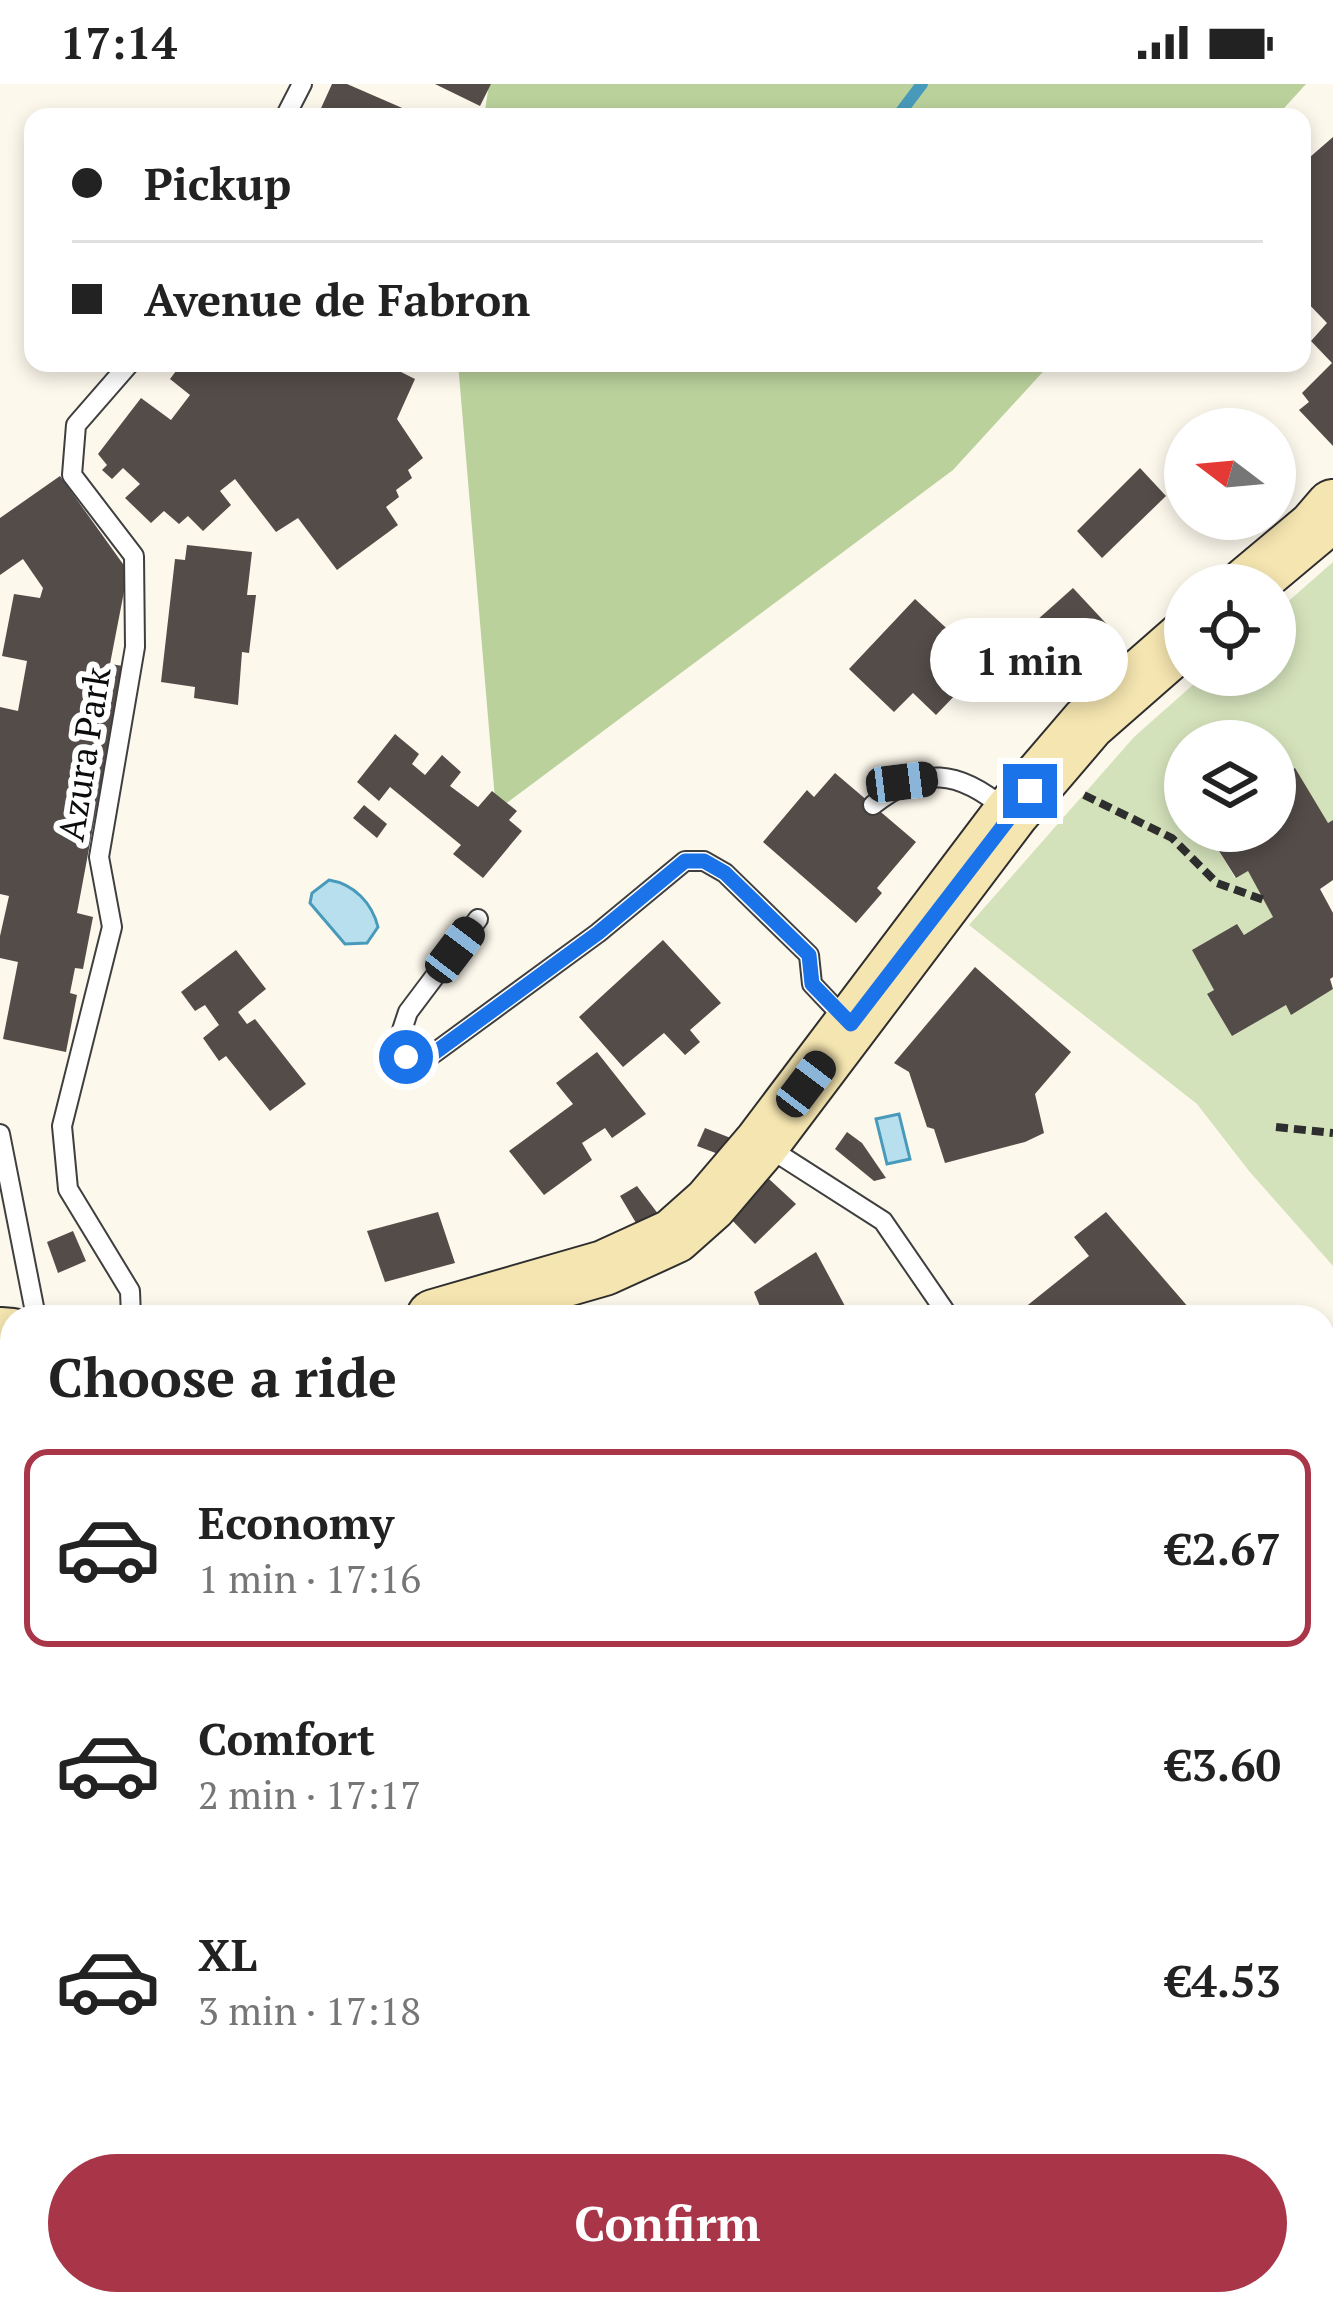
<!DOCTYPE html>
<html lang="en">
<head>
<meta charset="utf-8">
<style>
  :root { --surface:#fff; --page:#f2f2f2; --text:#222; --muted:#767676; --line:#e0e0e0; --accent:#a93648 }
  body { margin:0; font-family:"PT Serif",serif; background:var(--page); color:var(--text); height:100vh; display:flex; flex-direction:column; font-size:45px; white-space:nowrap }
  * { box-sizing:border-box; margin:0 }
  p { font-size:39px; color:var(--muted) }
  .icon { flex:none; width:66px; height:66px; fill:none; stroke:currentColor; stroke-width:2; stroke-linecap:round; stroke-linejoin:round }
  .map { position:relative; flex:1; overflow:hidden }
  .details { position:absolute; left:0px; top:1221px; width:1335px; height:1011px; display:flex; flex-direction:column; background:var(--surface); border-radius:36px 36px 0 0; box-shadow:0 6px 18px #0003 }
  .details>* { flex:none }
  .guide { position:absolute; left:24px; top:24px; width:1287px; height:264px; border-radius:24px; box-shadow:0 6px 18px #0003; display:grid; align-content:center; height:264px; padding:0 48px; background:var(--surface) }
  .needle { width:78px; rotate:286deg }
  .controls { position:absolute; left:1164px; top:324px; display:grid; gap:24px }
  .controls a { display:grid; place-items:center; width:132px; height:132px; border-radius:50%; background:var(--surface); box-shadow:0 6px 18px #0003; font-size:60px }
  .end { position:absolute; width:54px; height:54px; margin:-27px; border:15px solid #1a73e8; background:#fff; box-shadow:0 0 0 6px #fff }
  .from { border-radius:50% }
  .bubble { position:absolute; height:84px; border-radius:42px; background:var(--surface); box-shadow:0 6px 18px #0003; font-size:39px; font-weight:700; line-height:84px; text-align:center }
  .car { position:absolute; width:36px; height:72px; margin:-36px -18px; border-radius:15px; box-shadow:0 0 9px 3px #0007; background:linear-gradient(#222 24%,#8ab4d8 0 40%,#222 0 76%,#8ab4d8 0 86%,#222 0) }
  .guide b { display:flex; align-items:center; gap:42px; height:114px; font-size:45px }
  .guide b+b { border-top:3px solid var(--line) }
  .guide i { width:30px; height:30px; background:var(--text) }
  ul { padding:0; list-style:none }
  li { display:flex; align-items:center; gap:36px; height:198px; margin:0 24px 18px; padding:0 24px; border:6px solid transparent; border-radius:24px }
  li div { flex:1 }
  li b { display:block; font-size:45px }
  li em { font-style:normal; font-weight:700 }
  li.on { border-color:var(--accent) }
  li>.icon { width:108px; height:108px; stroke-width:1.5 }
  h2 { padding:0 48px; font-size:54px; line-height:144px }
  .cta { display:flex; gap:24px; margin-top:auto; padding:24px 48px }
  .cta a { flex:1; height:138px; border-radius:72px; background:var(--accent); color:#fff; font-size:48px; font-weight:700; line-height:138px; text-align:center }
  .status { display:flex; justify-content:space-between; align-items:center; height:84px; padding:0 60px; background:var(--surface); direction:ltr }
  .status svg { height:33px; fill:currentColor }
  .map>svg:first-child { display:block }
</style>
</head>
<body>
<div class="status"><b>17:14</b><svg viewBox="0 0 49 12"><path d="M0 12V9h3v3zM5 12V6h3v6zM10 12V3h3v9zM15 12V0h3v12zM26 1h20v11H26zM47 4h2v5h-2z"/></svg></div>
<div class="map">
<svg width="1333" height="2231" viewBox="0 0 1333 2231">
  <rect width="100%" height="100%" fill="#fdf8ec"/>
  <path fill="#d4e2bb" d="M1333 478V736L1328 739 1275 695V657H1185V747H1216L1210 752 1235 794 1248 787 1273 833 1244 851 1237 840 1193 866 1214 906 1207 911 1232 951 1286 921 1292 930 1333 905V1182L1249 1087 1197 1020 969 841 1134 653 1204 591H1275V529Z"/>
  <g fill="#bad19c">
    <path d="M489 0H1306L1276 33H484Z"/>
    <path d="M458 279H1051L953 386 496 727Z"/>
  </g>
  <g fill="#b7dfee" stroke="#489abb" stroke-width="3">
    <path d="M329 796C354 800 372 819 378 843L367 859 345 860 310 819 312 809Z"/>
    <path d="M899 1030 910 1075 887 1080 876 1035Z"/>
    <path d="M0 2112 12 2114V2166L0 2165Z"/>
  </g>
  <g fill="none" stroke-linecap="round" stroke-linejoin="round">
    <path stroke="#489abb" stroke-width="12" d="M897 33 922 0"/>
  </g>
  <g fill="#534c49">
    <path d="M332 0H347L423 33H317Z"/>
    <path d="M435 0H491L480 22Z"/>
    <path d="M1333 53V362L1299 326 1309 318 1302 309 1332 279 1311 257 1327 239 1302 213V80Z"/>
    <path d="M175 279H383L415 295 397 335 423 374 408 386 412 394 396 406 399 413 386 423 398 441 337 486 298 434 276 448 235 395 220 407 231 421 203 447 188 432 179 440 164 427 151 439 125 414 140 400 123 384 112 395 102 386 107 381 98 370 141 314 171 336 190 311 170 295 179 283Z"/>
    <path d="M1140 384 1166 412 1102 474 1077 447Z"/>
    <path d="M60 392 128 487 110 580 123 582 77 829 93 833 83 885 75 884 70 909 77 911 66 968 3 955 18 878 0 874V852L9 812 0 810V623L18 627 27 577 2 572 14 510 40 514 43 504 23 475 0 491V434Z"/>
    <path d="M187 461 252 468 247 511H256L249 569 242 568 238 621 194 614 195 603 161 598 175 475 185 476Z"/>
    <path d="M1073 504 1115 549 1073 592 1027 545Z"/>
    <path d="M915 515 985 580 936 631 913 609 894 628 849 585Z"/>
    <path d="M395 650 419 670 412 680 425 691 442 671 461 688 450 702 478 723 492 707 517 727 509 736 522 747 483 794 453 770 461 761 390 703 379 717 357 698Z"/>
    <path d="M1295 684 1328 739 1333 736V796L1320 805 1333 829V893L1330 895 1333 905 1291 931 1286 921 1232 952 1207 910 1214 906 1192 866 1237 840 1244 851 1273 833 1248 787 1236 794 1209 751 1216 747H1275V695Z"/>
    <path d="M835 689 916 758 877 804 882 809 856 839 763 758 807 706 814 713Z"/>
    <path d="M364 721 387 740 377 754 353 734Z"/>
    <path d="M663 856 721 919 690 946 700 958 685 971 664 949 623 983 579 933Z"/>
    <path d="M236 866 266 905 238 928 247 940 255 935 306 1000 270 1027 226 972 219 977 203 954 219 941 205 921 195 927 181 908Z"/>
    <path d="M975 883 1071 968 1035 1010 1044 1049 1025 1058 945 1079 934 1045 927 1043 909 988 894 979Z"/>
    <path d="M597 968 646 1030 612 1054 605 1044 582 1059 592 1076 544 1111 509 1067 573 1020 556 999Z"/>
    <path d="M705 1044 741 1058 729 1074 697 1062Z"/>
    <path d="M847 1048 862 1059 886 1094 874 1097 835 1065Z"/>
    <path d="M769 1095 796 1120 755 1160 728 1132Z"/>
    <path d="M637 1102 659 1131 639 1144 620 1112Z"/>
    <path d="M438 1128 455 1179 385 1198 367 1147Z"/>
    <path d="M1106 1128 1189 1224 1182 1233H1013L1089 1172 1074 1153Z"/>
    <path d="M73 1147 86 1177 58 1189 47 1158Z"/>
    <path d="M816 1168 846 1224 828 1233H774L772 1229 764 1232 754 1208Z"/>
    <path d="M12 1641V1705H10L0 1643Z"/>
    <path d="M1333 1883V1973L1324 1976 1323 1887Z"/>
    <path d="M1333 2146V2231H1272L1268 2220H1323V2150Z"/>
    <path d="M243 2220H375L353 2231H257Z"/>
    <path d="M970 2220 972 2231H937V2225Z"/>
  </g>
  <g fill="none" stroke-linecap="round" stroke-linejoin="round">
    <defs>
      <g id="lane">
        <path d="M285 33 302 0"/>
        <path d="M130 279 76 341 72 391 134 472 135 563 99 773 112 843 62 1042 68 1105 130 1207 131 1233"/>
        <path d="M873 721C922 682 958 685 1006 726"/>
        <path d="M478 835 408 928 399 955 406 973 426 975 598 849 685 777H704L725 789 809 871 812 900 849 939"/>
        <path d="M0 1050 36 1233"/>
        <path d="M766 1062 883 1137 949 1233"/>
        <path d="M705 2231 754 2220"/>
      </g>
      <g id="street">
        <path d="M1323 1571 1333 1565"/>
        <path d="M0 1978 12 1977"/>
        <path d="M0 2048 12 2047"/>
        <path d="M0 2218 40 2231"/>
      </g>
      <g id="secondary">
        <path d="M1247 501 1315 444 1333 423"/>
        <path d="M434 1233 604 1184 674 1152 710 1120 762 1059 1011 729 1088 639 1185 554"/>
        <path d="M0 1251 12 1252"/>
      </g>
    </defs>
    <use href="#lane" stroke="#3f3f3f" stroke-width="22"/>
    <use href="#street" stroke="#3f3f3f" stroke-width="44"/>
    <use href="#secondary" stroke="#2e2e2e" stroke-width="58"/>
    <g stroke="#2e2e2e" stroke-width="8" stroke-dasharray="12 6" stroke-linecap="butt">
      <path d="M1084 711 1172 754 1217 799 1264 816"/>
      <path d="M1276 1043 1333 1049"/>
      <path d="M1323 1695 1333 1672"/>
      <path d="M1323 2127 1333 2116"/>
      <path d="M1138 2231 1142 2220"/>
    </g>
    <use href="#lane" stroke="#fff" stroke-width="18"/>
    <use href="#street" stroke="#fff" stroke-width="39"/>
    <use href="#secondary" stroke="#f5e5b0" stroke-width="54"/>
  </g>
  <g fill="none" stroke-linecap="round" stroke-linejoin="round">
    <path stroke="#1a73e8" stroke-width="15" d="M406 973 426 975 598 849 685 777H704L725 789 809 871 812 900 851 940 1030 707"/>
  </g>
  <g text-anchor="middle" stroke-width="12" stroke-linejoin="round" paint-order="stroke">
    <g font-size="36" fill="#0c0c0c" stroke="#fff">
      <text transform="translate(84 670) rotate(-81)" y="13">Azura Park</text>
    </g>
  </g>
</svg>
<div class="controls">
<a><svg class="needle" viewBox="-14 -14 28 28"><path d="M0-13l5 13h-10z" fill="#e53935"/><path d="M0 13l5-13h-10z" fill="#767676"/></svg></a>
<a><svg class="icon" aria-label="locate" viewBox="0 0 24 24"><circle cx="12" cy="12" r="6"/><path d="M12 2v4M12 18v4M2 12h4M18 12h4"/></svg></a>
<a><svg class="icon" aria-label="layers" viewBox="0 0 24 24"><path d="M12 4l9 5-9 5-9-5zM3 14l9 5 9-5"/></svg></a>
</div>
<i class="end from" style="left:406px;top:973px"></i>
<i class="end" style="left:1030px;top:707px"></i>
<div class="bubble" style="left:930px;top:534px;width:198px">1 min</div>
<i class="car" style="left:902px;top:698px;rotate:83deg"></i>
<i class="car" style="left:455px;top:866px;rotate:37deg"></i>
<i class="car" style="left:806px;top:1000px;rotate:37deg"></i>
<div class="guide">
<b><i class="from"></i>Pickup</b>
<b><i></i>Avenue de Fabron</b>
</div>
<section class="details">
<h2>Choose a ride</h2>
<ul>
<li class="on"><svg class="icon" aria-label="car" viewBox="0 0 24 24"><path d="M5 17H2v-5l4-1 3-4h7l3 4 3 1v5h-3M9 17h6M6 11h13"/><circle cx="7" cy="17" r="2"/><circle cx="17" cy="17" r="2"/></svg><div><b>Economy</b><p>1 min · 17:16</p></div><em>€2.67</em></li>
<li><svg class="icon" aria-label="car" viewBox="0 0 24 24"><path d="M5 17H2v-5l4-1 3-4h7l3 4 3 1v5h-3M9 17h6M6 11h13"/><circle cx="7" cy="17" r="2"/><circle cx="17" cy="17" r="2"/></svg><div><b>Comfort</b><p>2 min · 17:17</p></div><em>€3.60</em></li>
<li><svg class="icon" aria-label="car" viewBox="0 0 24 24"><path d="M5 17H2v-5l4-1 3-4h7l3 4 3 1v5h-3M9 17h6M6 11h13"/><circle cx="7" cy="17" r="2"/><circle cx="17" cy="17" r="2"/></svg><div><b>XL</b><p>3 min · 17:18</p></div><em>€4.53</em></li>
</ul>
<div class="cta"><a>Confirm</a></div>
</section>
</div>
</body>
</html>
